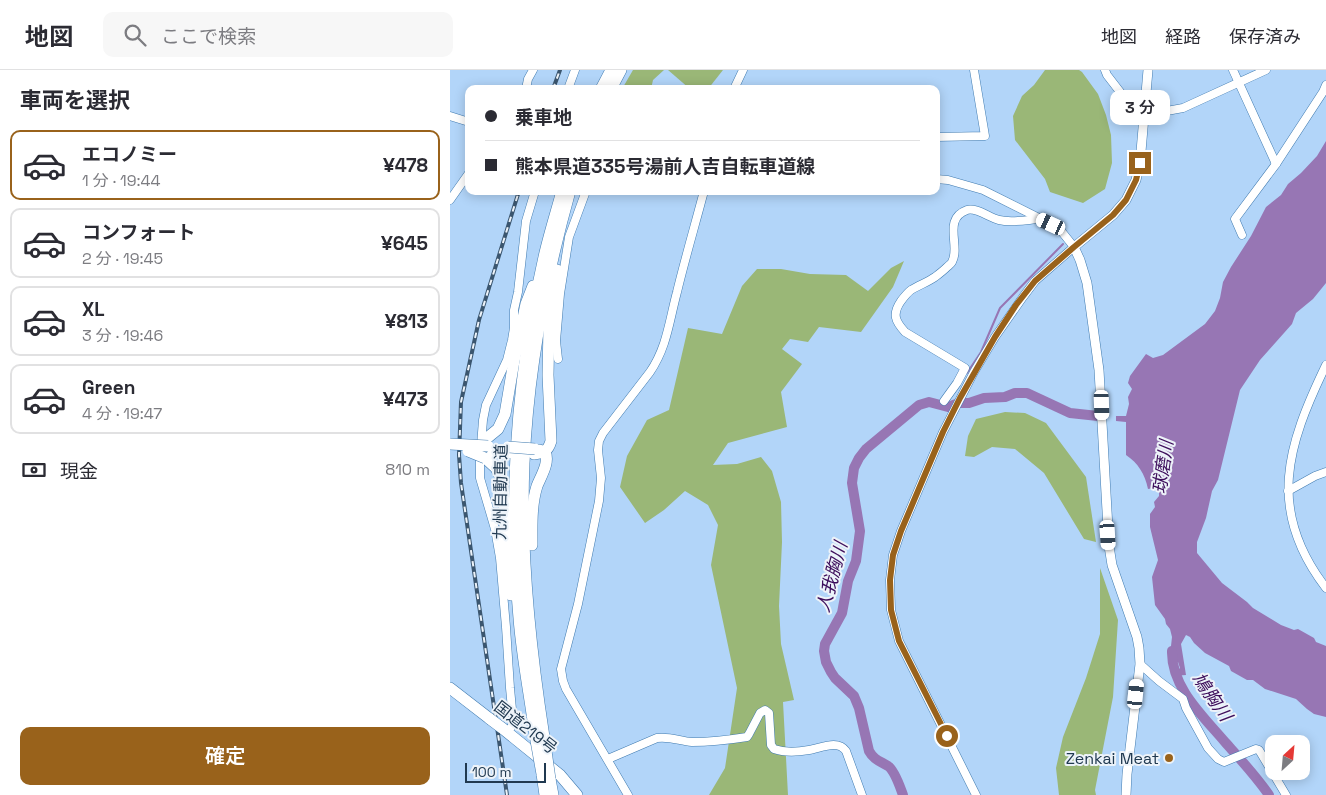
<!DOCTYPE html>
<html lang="ja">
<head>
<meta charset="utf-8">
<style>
  :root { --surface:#fff; --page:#f7f7f7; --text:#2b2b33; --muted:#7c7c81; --line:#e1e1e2; --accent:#99621b }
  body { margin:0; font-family:"Space Grotesk","Noto Sans JP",sans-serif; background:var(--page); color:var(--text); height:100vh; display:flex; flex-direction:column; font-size:19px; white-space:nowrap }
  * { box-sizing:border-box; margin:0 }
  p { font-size:16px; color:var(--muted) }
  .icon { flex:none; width:28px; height:28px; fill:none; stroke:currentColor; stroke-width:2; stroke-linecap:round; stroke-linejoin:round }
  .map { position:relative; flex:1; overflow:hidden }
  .side { display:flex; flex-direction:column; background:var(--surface); width:450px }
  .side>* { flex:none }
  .guide { position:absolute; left:15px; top:15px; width:475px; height:110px; border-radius:10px; box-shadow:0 2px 12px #0003; display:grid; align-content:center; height:110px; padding:0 20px; background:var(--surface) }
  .needle { width:32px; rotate:26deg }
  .buttons { position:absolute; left:815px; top:665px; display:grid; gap:10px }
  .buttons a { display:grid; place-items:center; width:45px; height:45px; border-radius:10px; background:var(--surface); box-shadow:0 2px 12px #0003; font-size:25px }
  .scale { position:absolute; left:15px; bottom:12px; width:81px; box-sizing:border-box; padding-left:5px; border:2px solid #203950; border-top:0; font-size:14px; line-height:18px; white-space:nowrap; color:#203950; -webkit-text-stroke:4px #edf3f9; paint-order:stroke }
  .end { position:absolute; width:22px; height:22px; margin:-11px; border:6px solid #99621b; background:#fff; box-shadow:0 0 0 2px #fff }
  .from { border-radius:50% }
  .bubble { position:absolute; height:35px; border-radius:10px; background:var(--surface); box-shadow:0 2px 12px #0003; font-size:16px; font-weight:600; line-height:35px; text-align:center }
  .car { position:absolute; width:15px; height:30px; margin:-15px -8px; border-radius:6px; box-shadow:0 0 4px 1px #0007; background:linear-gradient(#fff 24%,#345 0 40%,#fff 0 76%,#345 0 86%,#fff 0) }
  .guide b { display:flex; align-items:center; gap:18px; height:48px; font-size:19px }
  .guide b+b { border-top:1px solid var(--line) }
  .guide i { width:12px; height:12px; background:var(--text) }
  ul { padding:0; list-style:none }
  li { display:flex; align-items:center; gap:15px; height:70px; margin:0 10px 8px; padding:0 10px; border:2px solid var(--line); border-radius:10px }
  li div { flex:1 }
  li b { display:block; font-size:19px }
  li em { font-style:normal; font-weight:600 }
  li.current { border-color:var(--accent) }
  li>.icon { width:45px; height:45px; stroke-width:1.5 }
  h2 { padding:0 20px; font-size:22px; line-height:60px }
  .pay { display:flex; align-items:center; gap:12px; height:55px; padding:0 20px; font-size:19px }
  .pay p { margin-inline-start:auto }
  .button { display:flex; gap:10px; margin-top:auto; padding:10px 20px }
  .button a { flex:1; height:58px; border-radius:10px; background:var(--accent); color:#fff; font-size:20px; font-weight:600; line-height:58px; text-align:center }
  header { display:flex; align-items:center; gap:30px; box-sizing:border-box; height:70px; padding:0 25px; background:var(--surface); border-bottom:1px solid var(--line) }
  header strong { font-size:24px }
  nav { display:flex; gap:28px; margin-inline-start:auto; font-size:18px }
  .search { width:350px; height:45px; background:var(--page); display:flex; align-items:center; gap:12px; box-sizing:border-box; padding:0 18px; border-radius:10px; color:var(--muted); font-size:19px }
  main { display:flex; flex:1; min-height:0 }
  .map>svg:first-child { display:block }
</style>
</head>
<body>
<header>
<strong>地図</strong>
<div class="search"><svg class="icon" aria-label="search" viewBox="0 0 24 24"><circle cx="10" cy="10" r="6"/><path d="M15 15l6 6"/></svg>ここで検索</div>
<nav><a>地図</a><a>経路</a><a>保存済み</a></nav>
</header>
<main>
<section class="side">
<h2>車両を選択</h2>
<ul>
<li class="current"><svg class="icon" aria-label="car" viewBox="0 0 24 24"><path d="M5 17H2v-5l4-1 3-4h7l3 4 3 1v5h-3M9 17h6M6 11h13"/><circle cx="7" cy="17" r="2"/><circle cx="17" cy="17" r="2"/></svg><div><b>エコノミー</b><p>1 分 · 19:44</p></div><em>¥478</em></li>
<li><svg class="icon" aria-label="car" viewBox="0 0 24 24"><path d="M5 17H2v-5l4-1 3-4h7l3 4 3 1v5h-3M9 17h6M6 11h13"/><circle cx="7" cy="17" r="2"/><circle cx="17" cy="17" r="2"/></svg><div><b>コンフォート</b><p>2 分 · 19:45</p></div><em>¥645</em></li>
<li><svg class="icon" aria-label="car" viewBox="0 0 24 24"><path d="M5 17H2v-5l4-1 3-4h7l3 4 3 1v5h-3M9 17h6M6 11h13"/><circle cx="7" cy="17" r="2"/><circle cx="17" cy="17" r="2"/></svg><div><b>XL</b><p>3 分 · 19:46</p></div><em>¥813</em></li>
<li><svg class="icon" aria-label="car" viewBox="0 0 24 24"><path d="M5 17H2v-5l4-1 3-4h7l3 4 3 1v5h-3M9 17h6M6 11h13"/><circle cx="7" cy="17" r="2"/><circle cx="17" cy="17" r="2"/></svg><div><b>Green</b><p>4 分 · 19:47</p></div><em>¥473</em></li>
</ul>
<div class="pay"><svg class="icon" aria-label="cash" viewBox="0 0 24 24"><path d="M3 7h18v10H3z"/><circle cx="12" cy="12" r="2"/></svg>現金<p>810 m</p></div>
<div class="button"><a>確定</a></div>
</section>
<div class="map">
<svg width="876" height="725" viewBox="0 0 876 725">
  <rect width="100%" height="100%" fill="#b2d5f9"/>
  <g fill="#9ab777">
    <path d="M183 0H214L203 10 201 19H172Z"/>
    <path d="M218 0H273L258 19H240Z"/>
    <path d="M595 0H629L632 2 648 24 656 45 661 65 662 93 655 119 633 133 600 122 595 109 565 70 563 46 572 26 584 15Z"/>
    <path d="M454 191 443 217 411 262 369 257 358 272 340 269 332 279 352 294 331 322 337 357 278 373 263 395 287 394 311 387 322 401 331 432 332 472 329 536 331 574 344 630 333 632 338 725H259L275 698 287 618 261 495 268 455 258 435 235 421 214 440 195 453 170 417 177 386 197 350 219 340 238 258 272 264 292 216 307 199H331L360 204 396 205 418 221 441 198Z"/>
    <path d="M555 342 575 343 596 353 636 407 646 472 634 469 594 403 565 379 542 377 524 387 515 386 518 366 526 349Z"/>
    <path d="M650 498 668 550 663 627 645 720 646 725H609L606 698 613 667 636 608 650 564Z"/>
  </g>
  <path fill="#9776b4" d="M876 71V213L863 229 846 243 842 254 810 290 790 320 768 410 762 421 756 448 747 472V483L772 513 797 532 803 538 831 555 844 560 848 559 864 568 866 572 876 576V647L864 644 857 639 846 629 815 619 803 610H797L781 601 779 596 755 583 744 573 740 567 736 565 731 574 736 605 723 606 730 598 728 592 723 593 721 576 722 567 720 559 716 554 715 549 705 535 702 507 708 490 700 457V444L705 437 704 432 709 426V422L704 418 698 419C695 404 688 393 676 385V352L666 351V346H676L679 334 678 327 682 319 678 313 680 306 696 284 703 288 713 285 755 254 765 241 770 228 773 212 781 197 801 166 816 137 831 125 838 114 851 103 867 86Z"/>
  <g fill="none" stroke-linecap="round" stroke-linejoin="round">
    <path stroke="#9776b4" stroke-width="2" d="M517 303 531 282 550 238 613 174"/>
    <g stroke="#9776b4" stroke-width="10">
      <path d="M722 581C721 617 753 646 775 672 790 689 806 706 819 725"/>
      <path d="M453 725C450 717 445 701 438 696 430 691 424 690 419 681L409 638 404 626 385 608 381 602 376 592 374 581 375 574 392 543 398 511 406 491 410 461 402 413 404 398 409 388 416 379 469 335 479 332 498 337 509 333H519L534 328 555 327 565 323H577L620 343 648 346"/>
    </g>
    <defs>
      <g id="minor">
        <path d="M655 0 657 5 674 27 695 37"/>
        <path d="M783 0 826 94"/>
        <path d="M76 19 78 9 83 0"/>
        <path d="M118 19 125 0"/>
        <path d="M284 19 293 0"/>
        <path d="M695 45 733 38 816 0"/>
        <path d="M0 46 19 52"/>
        <path d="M486 67 535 66 524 0"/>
        <path d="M486 109 498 110 533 120 601 154 612 162 624 177 585 211 573 227 545 267 524 302 493 362 451 461 443 485 440 510 441 540 449 571 526 725"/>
        <path d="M0 130 19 103"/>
        <path d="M792 165 785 149 826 94 873 22 876 15"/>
        <path d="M108 289 106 271 110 224 119 167 136 121"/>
        <path d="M876 295C837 376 816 440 876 518"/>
        <path d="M494 331 507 313 515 298 455 262C445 251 442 244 451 231 454 227 457 223 461 220 469 215 478 212 485 207 489 204 493 201 497 197 499 195 501 194 502 192 511 176 492 149 517 140 526 137 540 148 549 150 562 153 576 150 588 149"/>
        <path d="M838 421 865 406 876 402"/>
        <path d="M690 594 709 611 733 629 736 638 758 678 768 689 774 692 806 679 809 680 836 725"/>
        <path d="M57 662 62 656 63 650 60 618 56 557 50 488 45 459 30 408V388L33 350 36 335 57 290 62 270 64 258V240L68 222 76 151 85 121"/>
        <path d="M158 689 207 668C219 666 230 671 242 672 261 672 278 670 297 667L299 664 310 643 315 640 319 643 321 675 324 679C335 683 348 682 359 680 371 678 388 669 396 681L412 725"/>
        <path d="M178 725 116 619 113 611 111 599 128 534 149 431 151 408 148 380 149 371 153 363 200 302C217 277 219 252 227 222 235 189 245 155 254 121"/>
      </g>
      <path id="major" d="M676 725 677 704 690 594 689 578 687 567 662 495 659 476 649 300 637 213 630 190 624 177 663 145 676 130 686 110 690 93 698 0"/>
      <g id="highway">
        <path d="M151 19 161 0"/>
        <path d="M161 19 171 0"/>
        <path d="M37 368 48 359 55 344 64 291 76 234 83 216"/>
        <path d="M38 382 59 383"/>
        <path d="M84 384C94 383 98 381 101 371L98 305 99 255 107 200"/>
        <path d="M35 388 46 398 53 412 57 499 61 525"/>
        <path d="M82 475C82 455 81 435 87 416 91 406 100 392 95 382L89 380"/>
        <path d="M0 618 40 649"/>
        <path d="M52 658 110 705 127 725"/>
        <path d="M85 665C80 626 72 587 69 548 58 428 67 305 94 187 99 165 106 143 112 121"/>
        <path d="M94 667C80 577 70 484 74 393 78 301 95 210 120 121"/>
        <path d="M92 704 95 725"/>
        <path d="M100 709 103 725"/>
      </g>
    </defs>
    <use href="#minor" stroke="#407bb0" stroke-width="9"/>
    <use href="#major" stroke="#407bb0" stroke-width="10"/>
    <use href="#highway" stroke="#407bb0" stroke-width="12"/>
    <use href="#minor" stroke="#fff" stroke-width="8"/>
    <use href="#major" stroke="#fff" stroke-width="9"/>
    <use href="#highway" stroke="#fff" stroke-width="11"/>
    <defs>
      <g id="rail">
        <path d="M103 19 110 0"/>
        <path d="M57 725 11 413 9 385 11 332 29 250 69 121"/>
      </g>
    </defs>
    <use href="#rail" stroke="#3b566f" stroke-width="4"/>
    <use href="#rail" stroke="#edf3f9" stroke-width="2" stroke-dasharray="5.5" stroke-linecap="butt"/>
    <defs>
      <g id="highway-bridge">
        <path d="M0 374 38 376"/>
        <path d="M58 377 85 379"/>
        <path d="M18 381 35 388"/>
        <path d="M40 649 52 658"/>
        <path d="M85 665 92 704"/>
        <path d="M94 667 100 709"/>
      </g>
    </defs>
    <use href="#highway-bridge" stroke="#407bb0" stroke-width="12" stroke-linecap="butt"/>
    <use href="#highway-bridge" stroke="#fff" stroke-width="11"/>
  </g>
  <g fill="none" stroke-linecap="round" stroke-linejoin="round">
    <path stroke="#99621b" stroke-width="6" d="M497 666 449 571 441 540 440 510 443 485 451 461 493 362 510 328 545 267 566 235 585 211 624 177 663 145 676 130 686 110 690 93"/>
  </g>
  <circle fill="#99621b" stroke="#edf3f9" stroke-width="2" cx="719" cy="688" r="5"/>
  <g text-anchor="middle" stroke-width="4" stroke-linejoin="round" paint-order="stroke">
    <g font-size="16" fill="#203950" stroke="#edf3f9">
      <text transform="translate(50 422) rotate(-89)" y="6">九州自動車道</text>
      <text transform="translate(76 657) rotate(38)" y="6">国道219号</text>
    </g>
    <g font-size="16" fill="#203950" stroke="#edf3f9" text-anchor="end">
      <text x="709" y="694">Zenkai Meat</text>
    </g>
    <g font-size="18" font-style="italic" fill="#3d0d5b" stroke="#edf3f9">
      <text transform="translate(713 397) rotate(-82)" y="6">球磨川</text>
      <text transform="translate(382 507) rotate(-75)" y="6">人我胸川</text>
      <text transform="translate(762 627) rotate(55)" y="6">鳩胸川</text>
    </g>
  </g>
</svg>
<div class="buttons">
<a><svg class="needle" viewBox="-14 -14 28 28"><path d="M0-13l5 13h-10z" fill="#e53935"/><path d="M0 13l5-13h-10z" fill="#7c7c81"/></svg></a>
</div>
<div class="scale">100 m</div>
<i class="end from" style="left:497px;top:666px"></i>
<i class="end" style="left:690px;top:93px"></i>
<div class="bubble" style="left:660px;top:20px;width:60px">3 分</div>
<i class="car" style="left:601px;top:154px;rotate:295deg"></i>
<i class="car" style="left:652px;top:335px;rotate:178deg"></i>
<i class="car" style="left:658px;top:465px;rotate:176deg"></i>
<i class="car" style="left:686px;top:624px;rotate:6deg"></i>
<div class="guide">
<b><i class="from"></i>乗車地</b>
<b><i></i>熊本県道335号湯前人吉自転車道線</b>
</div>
</div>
</main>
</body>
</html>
